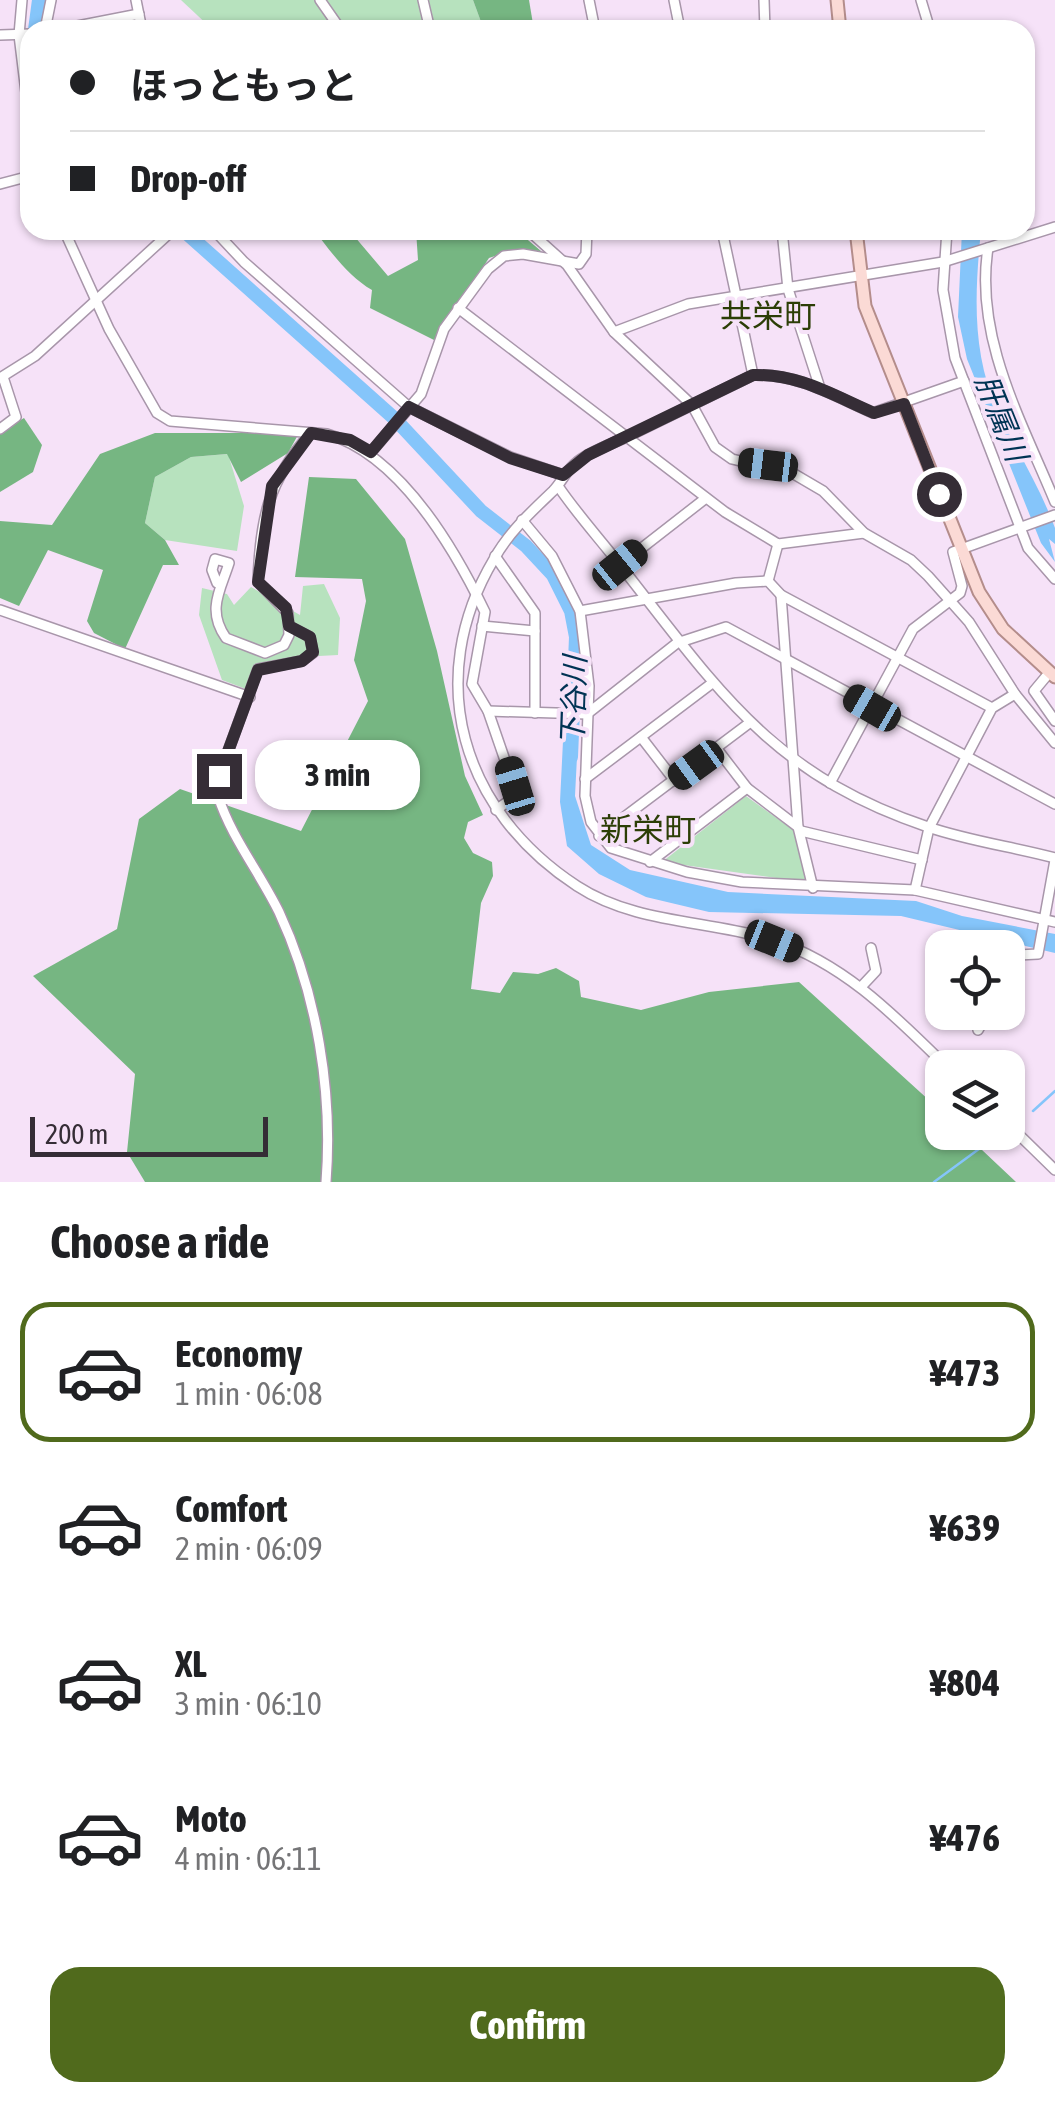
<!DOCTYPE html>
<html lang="en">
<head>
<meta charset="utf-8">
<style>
  :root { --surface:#fff; --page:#f6f6f6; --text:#202124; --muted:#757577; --line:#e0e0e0; --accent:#506a1c }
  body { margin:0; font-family:"Asap Condensed","Noto Sans JP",sans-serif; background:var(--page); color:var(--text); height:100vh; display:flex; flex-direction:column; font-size:38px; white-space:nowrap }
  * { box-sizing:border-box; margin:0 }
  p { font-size:32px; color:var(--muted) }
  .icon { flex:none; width:55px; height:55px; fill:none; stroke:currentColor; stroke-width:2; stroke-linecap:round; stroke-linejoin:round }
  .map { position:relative; height:1182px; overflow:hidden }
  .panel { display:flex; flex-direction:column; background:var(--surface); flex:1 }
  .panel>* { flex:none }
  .guide { position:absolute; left:20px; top:20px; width:1015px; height:220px; border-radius:30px; box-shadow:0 2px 8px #0004; display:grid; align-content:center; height:220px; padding:0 50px; background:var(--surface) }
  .fabs { position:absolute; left:925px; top:930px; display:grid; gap:20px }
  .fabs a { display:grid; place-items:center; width:100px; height:100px; border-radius:20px; background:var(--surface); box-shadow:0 2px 8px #0004; font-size:50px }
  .scale { position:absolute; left:30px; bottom:25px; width:238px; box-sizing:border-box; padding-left:10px; border:5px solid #352d36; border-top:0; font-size:28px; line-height:35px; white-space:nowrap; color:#352d36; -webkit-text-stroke:8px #f6e2f8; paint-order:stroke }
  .end { position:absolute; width:45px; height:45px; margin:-22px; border:12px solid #352d36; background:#fff; box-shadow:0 0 0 5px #fff }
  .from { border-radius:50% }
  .bubble { position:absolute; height:70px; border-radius:30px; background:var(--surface); box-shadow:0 2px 8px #0004; font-size:32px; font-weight:700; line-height:70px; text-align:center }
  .car { position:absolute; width:30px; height:60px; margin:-30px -15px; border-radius:12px; box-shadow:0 0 8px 2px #0007; background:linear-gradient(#222 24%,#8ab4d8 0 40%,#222 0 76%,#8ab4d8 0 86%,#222 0) }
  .guide b { display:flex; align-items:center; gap:35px; height:95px; font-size:38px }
  .guide b+b { border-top:2px solid var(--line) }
  .guide i { width:25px; height:25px; background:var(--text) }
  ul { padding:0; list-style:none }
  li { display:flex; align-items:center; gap:30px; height:140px; margin:0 20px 15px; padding:0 30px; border:5px solid transparent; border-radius:30px }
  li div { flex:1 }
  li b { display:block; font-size:38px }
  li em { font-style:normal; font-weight:700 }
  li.active { border-color:var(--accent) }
  li>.icon { width:90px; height:90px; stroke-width:1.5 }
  h2 { padding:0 50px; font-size:45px; line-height:120px }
  .button { display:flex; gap:20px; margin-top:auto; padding:20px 50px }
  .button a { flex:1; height:115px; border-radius:30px; background:var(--accent); color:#fff; font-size:40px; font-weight:700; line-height:115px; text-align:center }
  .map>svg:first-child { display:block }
</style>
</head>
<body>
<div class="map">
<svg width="1055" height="1182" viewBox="0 0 1055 1182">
  <rect width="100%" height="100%" fill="#f6e2f8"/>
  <g fill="#b7e2be">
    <path d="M181 0H473L484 30H213Z"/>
    <path d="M228 454 244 506 237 551 165 540 145 523 155 477 191 457Z"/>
    <path d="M324 584 340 618 338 655 300 657 258 669 246 689 222 680 199 615 202 588 227 594 234 605 251 587 300 615 303 586Z"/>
    <path d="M746 796 796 832 806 882 662 862Z"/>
  </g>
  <g fill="#76b682">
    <path d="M473 0H529L534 30H484Z"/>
    <path d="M314 230H349L388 276 418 260 416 230H516L541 251 513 250 489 258 434 340 370 308 372 290C349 277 330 251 314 230Z"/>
    <path d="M24 418 42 445 33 472 0 492V432Z"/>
    <path d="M155 433H299L288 453 241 482 227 454 191 457 155 477 145 523 165 540 179 565H163L125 649 94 633 87 621 103 570 48 550 19 606 0 598V521L52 525 100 454Z"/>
    <path d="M309 477 356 479 405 539 437 651 465 776 483 815 468 822 464 838 473 853 492 862 493 876 481 903 471 989 500 993 513 972 538 974 556 968 579 981 581 997 641 1010 709 992 799 982 942 1112V1132L964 1133 1016 1182H145L127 1152 135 1074 33 976 117 929 139 819 180 789 301 831 368 701 354 660 366 601 362 579 295 577Z"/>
  </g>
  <g fill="#85c5fa">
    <path d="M962 230H981C975 291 971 353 998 411 1016 450 1040 487 1055 528V544L1049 539 1055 562 1041 543 967 359 958 317Z"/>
    <path d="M578 737 575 796 591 845 630 870 728 892 916 901 962 916 1055 934V953L901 916 709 912 646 897 599 874 567 846 560 802 563 741Z"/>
  </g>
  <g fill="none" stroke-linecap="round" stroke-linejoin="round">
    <g stroke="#85c5fa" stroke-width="2.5">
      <path d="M1033 1111 1055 1091"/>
      <path d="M934 1182 998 1135"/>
    </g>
    <g stroke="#85c5fa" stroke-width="14">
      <path d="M35 30 39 0"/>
      <path d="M183 230 395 419 481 511 526 546 553 575 571 611 576 637 571 757"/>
    </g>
    <defs>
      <g id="minor">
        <path d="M22 0 19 35 30 125"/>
        <path d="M136 0 142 30"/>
        <path d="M320 0 341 30"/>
        <path d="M423 0 430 30"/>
        <path d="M589 0 595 30"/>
        <path d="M674 0 680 30"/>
        <path d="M764 0 765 30"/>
        <path d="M921 0 930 30"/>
        <path d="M45 30 51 0"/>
        <path d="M57 30 139 14"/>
        <path d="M0 35 30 34"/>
        <path d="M0 184 30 176"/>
        <path d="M64 230 109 329 157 413 170 421 327 434C399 454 454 548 485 612L472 684 488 711 517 795 496 810"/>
        <path d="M214 230 244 262 409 407 510 457 563 475"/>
        <path d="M528 230 567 265 614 332 692 405 715 447 732 459 794 474 823 491 864 533 911 560 928 576 969 622 1015 694 1055 743"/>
        <path d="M722 230 753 375"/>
        <path d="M782 230 788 289 819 385"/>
        <path d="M947 230 943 290 955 358 1028 548 1055 579"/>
        <path d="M988 248C974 337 1022 422 1055 502"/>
        <path d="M458 308 725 512 778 544 864 533"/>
        <path d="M614 332 688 304 943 262 1055 227"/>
        <path d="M0 378 35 356 173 230"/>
        <path d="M0 429 16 417 3 377"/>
        <path d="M371 452 421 394 444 329 488 269 504 256 523 254 579 264 586 254 587 230"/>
        <path d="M558 486C577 514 599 538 620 565 717 688 770 774 928 827 969 841 1014 847 1055 858"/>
        <path d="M522 520 552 556 580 611 589 686 585 796 591 822 611 848 687 872 742 882 915 890 1055 922"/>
        <path d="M495 556 535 613V713"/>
        <path d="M620 565 706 498"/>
        <path d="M768 581 778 544"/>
        <path d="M217 583 212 570 215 559 229 563C221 589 206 610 226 638L265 653 284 645 289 635 288 613 258 582C260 520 268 480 311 433"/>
        <path d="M781 595 798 827"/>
        <path d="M0 610 250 697"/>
        <path d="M580 611 736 583 768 581 781 595 992 708"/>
        <path d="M289 626 310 637 313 653 302 661 258 669 219 776 218 796C231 837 260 873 279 912 317 994 333 1092 326 1182"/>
        <path d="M482 626 535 631"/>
        <path d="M1049 673 1034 691 1055 721"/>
        <path d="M488 711 587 714 677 643 726 627 1055 804"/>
        <path d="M641 737 675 781"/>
        <path d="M717 749 747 788 798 827 813 888"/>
        <path d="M585 779 711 684"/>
        <path d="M830 783 913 629 960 593 962 586 953 552 1055 515"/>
        <path d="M801 831 922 860"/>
        <path d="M599 836 748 724"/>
        <path d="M650 862 747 788"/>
        <path d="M915 890 929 828 992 708 1015 694"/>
        <path d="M1008 975 1018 955 1038 954 1055 860"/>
        <path d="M861 987 876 971 871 948"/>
        <path d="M978 1030 988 1012"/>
        <path d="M948 1068C895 1016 845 964 773 940 709 920 635 924 577 886 462 811 422 680 494 559 509 532 531 512 553 491 562 482 566 470 577 462 592 450 613 444 631 435 671 415 712 395 753 375 800 374 832 395 873 413L964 381"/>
        <path d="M1008 1124 1055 1170"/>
      </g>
      <g id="major">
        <path d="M837 0 840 30"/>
        <path d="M856 230 865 306 979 592 1003 629 1055 677"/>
      </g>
    </defs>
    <use href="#minor" stroke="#a896aa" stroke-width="12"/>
    <use href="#major" stroke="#b48d8b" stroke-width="15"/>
    <use href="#minor" stroke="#fff" stroke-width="9"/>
    <use href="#major" stroke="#fbdad5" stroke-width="11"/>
  </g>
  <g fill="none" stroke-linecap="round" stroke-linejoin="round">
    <path stroke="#352d36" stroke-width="12" d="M219 776 258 670 302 661 313 652 310 637 289 626 286 608 258 582 272 486 311 433 350 440 371 452 409 407 510 458 563 475 588 455 753 375C800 374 832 395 874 413L904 404 939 494"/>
  </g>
  <g text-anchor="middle" stroke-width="8" stroke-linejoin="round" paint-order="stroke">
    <g font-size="30" font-style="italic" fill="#003354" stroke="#f6e2f8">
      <text transform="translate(1001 418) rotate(68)" y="10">肝属川</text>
      <text transform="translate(574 701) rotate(-88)" y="10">下谷川</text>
    </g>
    <g font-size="32" fill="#2c3e06" stroke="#f6e2f8">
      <text x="768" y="327">共栄町</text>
      <text x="648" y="841">新栄町</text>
    </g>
  </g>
</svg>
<div class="fabs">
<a><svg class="icon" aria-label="locate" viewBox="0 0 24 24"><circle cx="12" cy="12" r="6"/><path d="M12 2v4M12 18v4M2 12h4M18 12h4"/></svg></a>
<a><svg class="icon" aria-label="layers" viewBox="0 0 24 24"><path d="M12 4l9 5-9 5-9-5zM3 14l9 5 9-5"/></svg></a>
</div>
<div class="scale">200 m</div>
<i class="end from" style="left:939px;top:494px"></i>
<i class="end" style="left:219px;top:776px"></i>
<div class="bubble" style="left:255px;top:740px;width:165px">3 min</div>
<i class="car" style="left:768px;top:465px;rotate:277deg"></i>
<i class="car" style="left:620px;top:565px;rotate:51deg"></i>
<i class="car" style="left:872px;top:708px;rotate:300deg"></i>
<i class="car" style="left:696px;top:765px;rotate:234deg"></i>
<i class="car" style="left:515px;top:786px;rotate:343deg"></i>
<i class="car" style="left:774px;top:941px;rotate:112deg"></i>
<div class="guide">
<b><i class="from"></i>ほっともっと</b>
<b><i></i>Drop-off</b>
</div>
</div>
<section class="panel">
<h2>Choose a ride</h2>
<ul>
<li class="active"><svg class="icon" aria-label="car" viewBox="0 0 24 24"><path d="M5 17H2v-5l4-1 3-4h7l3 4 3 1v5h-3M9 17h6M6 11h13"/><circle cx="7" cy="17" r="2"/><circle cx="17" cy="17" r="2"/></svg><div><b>Economy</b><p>1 min · 06:08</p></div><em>¥473</em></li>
<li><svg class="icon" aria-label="car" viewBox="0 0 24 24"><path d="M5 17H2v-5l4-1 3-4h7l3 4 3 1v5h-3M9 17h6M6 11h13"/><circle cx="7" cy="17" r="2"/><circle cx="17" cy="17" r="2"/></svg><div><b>Comfort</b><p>2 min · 06:09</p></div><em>¥639</em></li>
<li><svg class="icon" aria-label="car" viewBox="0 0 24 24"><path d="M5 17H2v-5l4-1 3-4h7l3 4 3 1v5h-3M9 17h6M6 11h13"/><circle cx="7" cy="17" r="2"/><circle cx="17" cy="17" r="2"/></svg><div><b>XL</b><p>3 min · 06:10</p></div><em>¥804</em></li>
<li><svg class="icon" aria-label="car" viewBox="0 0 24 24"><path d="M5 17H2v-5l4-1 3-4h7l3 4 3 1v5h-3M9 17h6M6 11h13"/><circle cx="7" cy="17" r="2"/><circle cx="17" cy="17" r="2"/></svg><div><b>Moto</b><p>4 min · 06:11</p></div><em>¥476</em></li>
</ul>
<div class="button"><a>Confirm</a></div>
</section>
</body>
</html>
